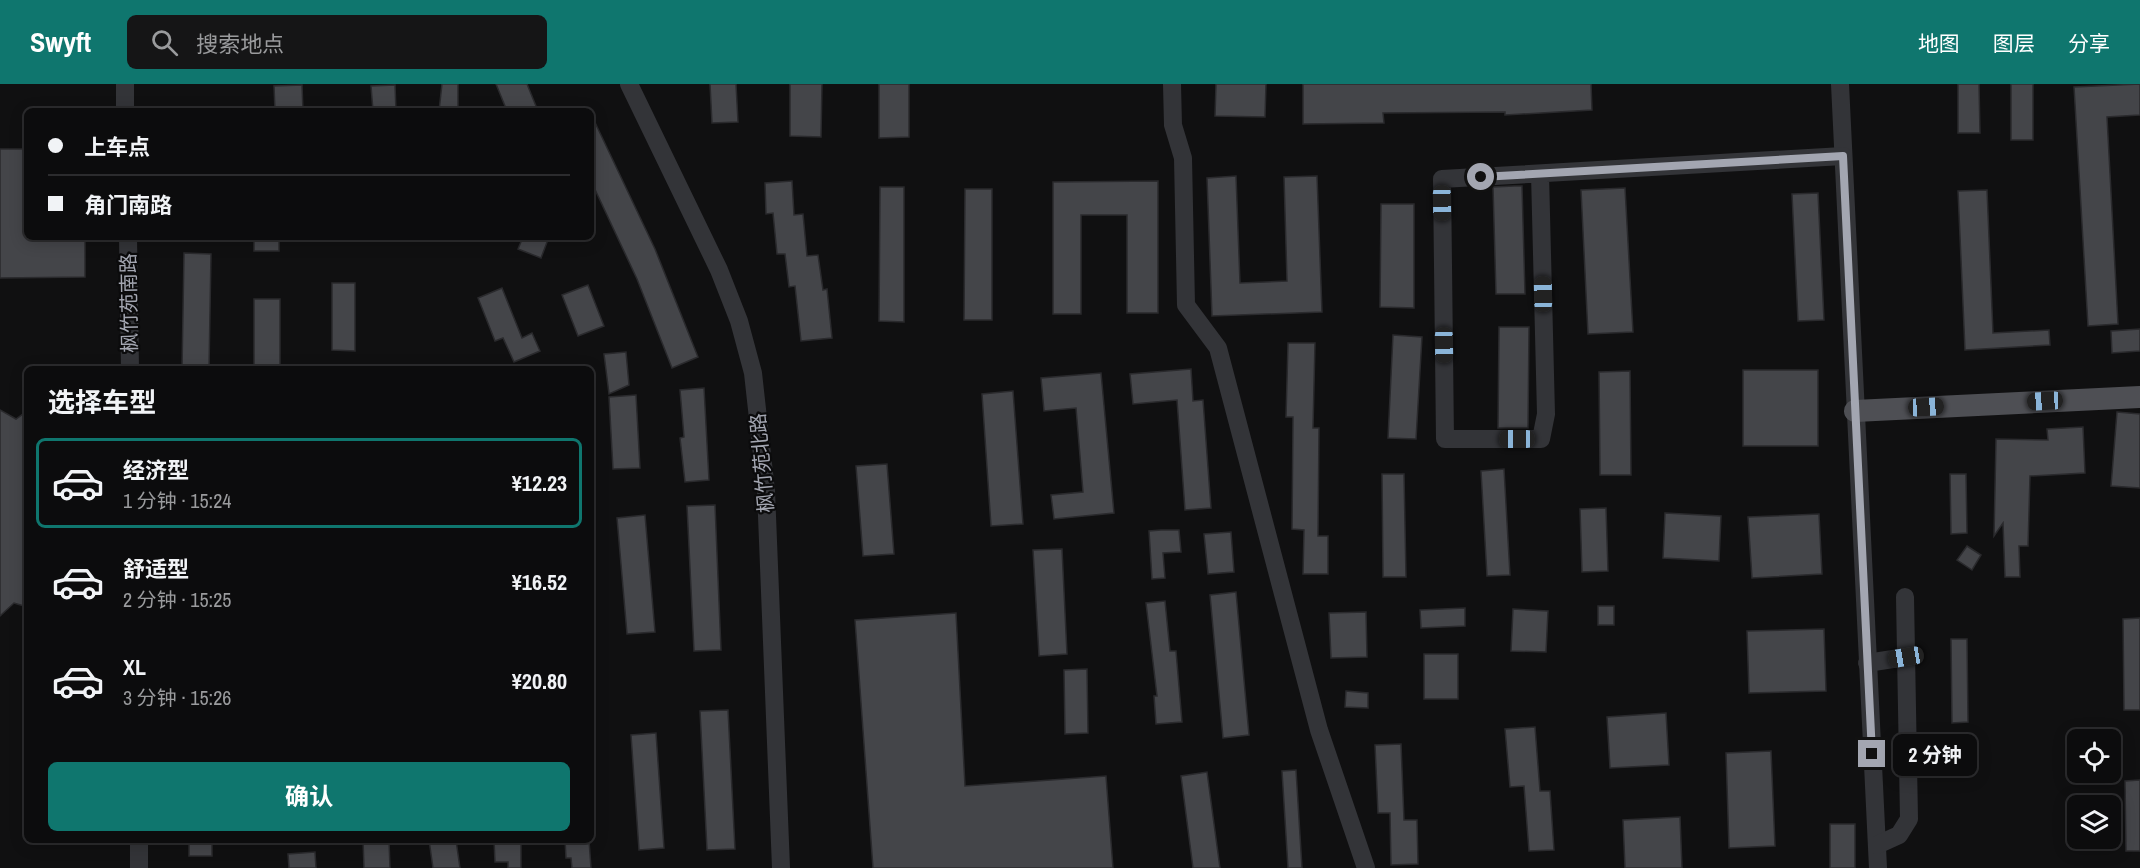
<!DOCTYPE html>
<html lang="zh">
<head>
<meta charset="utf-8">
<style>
  :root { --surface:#0c0c0d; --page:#151516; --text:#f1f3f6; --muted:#9a9b9d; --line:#2c2c2e; --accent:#0f766e }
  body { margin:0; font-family:"Archivo Narrow","Noto Sans SC",sans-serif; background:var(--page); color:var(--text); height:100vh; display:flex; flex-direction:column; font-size:22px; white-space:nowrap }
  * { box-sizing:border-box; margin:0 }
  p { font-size:20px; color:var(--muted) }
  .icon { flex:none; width:33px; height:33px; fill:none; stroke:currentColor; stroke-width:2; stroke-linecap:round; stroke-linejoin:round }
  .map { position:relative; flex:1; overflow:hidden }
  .details { position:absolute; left:24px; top:282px; width:570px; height:477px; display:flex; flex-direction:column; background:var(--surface); border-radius:9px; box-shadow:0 3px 15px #0003,0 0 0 2px var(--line) }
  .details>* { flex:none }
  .hud { position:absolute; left:24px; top:24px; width:570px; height:132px; border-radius:9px; box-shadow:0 3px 15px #0003,0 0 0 2px var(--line); display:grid; align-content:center; height:132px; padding:0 24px; background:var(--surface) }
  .buttons { position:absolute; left:2067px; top:645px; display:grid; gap:12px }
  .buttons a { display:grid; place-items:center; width:54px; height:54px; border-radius:9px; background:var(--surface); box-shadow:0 3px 15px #0003,0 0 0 2px var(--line); font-size:30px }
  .end { position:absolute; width:27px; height:27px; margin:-14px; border:8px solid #a3a6b1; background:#111; box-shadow:0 0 0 3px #111 }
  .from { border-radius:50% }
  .bubble { position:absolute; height:42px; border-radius:9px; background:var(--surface); box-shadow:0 3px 15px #0003,0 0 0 2px var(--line); font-size:20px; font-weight:700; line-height:42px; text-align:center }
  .car { position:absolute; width:18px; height:36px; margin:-18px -9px; border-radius:8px; box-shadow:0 0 4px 2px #0007; background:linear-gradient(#222 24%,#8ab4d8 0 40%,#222 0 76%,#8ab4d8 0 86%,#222 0) }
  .hud b { display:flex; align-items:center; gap:21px; height:57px; font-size:22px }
  .hud b+b { border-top:2px solid var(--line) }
  .hud i { width:15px; height:15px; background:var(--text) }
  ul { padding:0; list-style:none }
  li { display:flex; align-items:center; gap:18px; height:90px; margin:0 12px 9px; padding:0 12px; border:3px solid transparent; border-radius:9px }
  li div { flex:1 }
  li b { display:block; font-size:22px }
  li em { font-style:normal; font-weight:700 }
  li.active { border-color:var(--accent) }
  li>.icon { width:54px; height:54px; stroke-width:1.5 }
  h2 { padding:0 24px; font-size:27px; line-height:72px }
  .cta { display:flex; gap:12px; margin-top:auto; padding:12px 24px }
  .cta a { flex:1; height:69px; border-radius:9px; background:var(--accent); color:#fff; font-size:24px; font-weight:700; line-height:69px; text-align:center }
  header { display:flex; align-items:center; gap:36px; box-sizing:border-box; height:84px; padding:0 30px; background:var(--accent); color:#fff }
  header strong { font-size:28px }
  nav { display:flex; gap:33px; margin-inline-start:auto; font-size:21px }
  .search { width:420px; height:54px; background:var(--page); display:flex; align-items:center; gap:15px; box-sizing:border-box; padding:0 21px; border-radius:9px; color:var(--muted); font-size:22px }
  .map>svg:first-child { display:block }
</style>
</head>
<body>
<header>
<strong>Swyft</strong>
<div class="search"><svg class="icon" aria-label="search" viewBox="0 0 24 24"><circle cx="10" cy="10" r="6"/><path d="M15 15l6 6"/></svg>搜索地点</div>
<nav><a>地图</a><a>图层</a><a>分享</a></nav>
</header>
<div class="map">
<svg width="2140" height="784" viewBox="0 0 2140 784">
  <rect width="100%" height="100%" fill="#101011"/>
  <g fill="#444549" stroke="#2a2a2d" stroke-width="1.5">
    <path d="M442 0H458V27H439Z"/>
    <path d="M496 0H527L538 27H507Z"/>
    <path d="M710 0H736L738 38 712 39Z"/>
    <path d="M790 0H822L821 53 790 52Z"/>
    <path d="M879 0H909V53L879 54Z"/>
    <path d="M1216 0H1266L1265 33 1215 32Z"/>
    <path d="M1303 0H1591L1592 26 1505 31V28L1383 29 1384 39 1303 40Z"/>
    <path d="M1958 0H1979L1980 49H1958Z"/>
    <rect x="2011" y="0" width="22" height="56"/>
    <path d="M2140 0V31L2107 33 2118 240 2088 242 2074 3Z"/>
    <path d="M302 1 303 27H275L274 2Z"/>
    <path d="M395 1 396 27H373L371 2Z"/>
    <path d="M591 30 655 165 698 273 672 284 637 195 591 97Z"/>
    <path d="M0 65H27V153H85V193L0 194Z"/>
    <path d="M1236 92 1240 199 1287 197 1284 93 1317 92 1322 228 1212 232 1207 94Z"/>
    <path d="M792 97 794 131 803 130 807 172 818 171 823 206 827 205 832 254 801 257 795 202 789 203 785 170H777L773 129 766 130 765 99Z"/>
    <path d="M1158 97V229H1127V131H1081V230H1053V98Z"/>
    <path d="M1514 102H1522L1525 210H1496L1493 103Z"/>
    <path d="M880 103H904V238L879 237Z"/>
    <path d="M1625 104 1633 248 1588 250 1581 106Z"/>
    <path d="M965 105H992V236H964Z"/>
    <path d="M1987 106 1993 249 2049 246 2050 261 1965 266 1958 107Z"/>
    <path d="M1818 109 1824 236 1798 237 1792 110Z"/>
    <path d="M1381 120H1414V224L1380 223Z"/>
    <rect x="254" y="153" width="25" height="14"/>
    <path d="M523 153H549L541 174 518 165Z"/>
    <path d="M184 169 211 170 209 285H182Z"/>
    <path d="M332 199H355V267L332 266Z"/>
    <path d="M588 201 604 242 578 252 562 211Z"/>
    <path d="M502 204 522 254 532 249 540 267 514 278 503 254 495 257 478 214Z"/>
    <rect x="254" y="215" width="26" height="70"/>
    <path d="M1499 243H1529L1528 344H1498Z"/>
    <path d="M2140 245V267L2112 269 2111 247Z"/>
    <path d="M1393 251 1422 253 1416 355 1388 354Z"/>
    <path d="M1288 259H1315L1313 344H1319L1318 452H1328V490H1303L1304 446 1292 445 1293 333H1286Z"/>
    <path d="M626 268 629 301 609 310 604 270Z"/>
    <path d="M1191 285 1193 317 1203 316 1211 424 1185 426 1177 316 1133 320 1130 290Z"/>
    <rect x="1743" y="286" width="75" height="76"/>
    <path d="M1630 287 1631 391H1600L1599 288Z"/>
    <path d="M1101 289 1114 429 1054 435 1051 411 1083 408 1076 324 1044 327 1041 294Z"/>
    <path d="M704 304 709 396 685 398 680 354 684 353 680 306Z"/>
    <path d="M1013 307 1023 440 991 442 982 310Z"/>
    <path d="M636 311 640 384 613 385 609 313Z"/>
    <path d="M0 326 16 335 27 327V514L24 522 14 519 0 532Z"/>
    <path d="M2117 328 2140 330V404L2111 402Z"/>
    <path d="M2083 343 2085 389 2030 392 2028 462H2019L2020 493H2005L2003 439 1994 452 1996 355 2048 356 2047 345Z"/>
    <path d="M887 380 894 470 863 472 856 382Z"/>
    <path d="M1504 385 1510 491 1487 492 1481 387Z"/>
    <path d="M1382 390H1404L1406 493H1383Z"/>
    <path d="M1950 390H1966L1967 449 1951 450Z"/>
    <path d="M715 421 721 566 694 567 687 422Z"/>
    <path d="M1606 424 1608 487 1582 488 1580 425Z"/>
    <path d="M1665 429 1721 432 1719 477 1663 474Z"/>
    <path d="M1819 430 1822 490 1752 494 1748 433Z"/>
    <path d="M645 431 655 548 627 550 617 434Z"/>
    <path d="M1161 446H1179L1181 468 1163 469 1165 494 1152 495 1149 447Z"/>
    <path d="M1231 448 1234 488 1208 490 1204 450Z"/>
    <path d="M1967 462 1981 471 1972 486 1957 476Z"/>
    <path d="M1062 465 1067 570 1039 572 1033 466Z"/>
    <path d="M1236 508 1249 651 1223 654 1210 511Z"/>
    <path d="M1165 517 1170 567H1176L1182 638 1156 640 1154 612H1157L1146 519Z"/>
    <rect x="1598" y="522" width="16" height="19"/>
    <path d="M1465 524V542L1421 544 1420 526Z"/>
    <path d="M1513 525 1548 527 1546 568 1511 567Z"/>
    <path d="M1366 528 1367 573 1331 574 1329 529Z"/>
    <path d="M956 529 965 702 1106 692 1113 784H873L855 536Z"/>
    <path d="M2140 534V626H2124L2123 535Z"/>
    <path d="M1824 545 1826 607 1749 609 1747 547Z"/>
    <path d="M1951 555H1967L1968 638 1952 639Z"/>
    <rect x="1424" y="570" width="34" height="45"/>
    <path d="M1087 585 1088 649 1065 650 1064 586Z"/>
    <path d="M1346 607 1368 609V624L1345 623Z"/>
    <path d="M728 626 735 765 707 766 700 627Z"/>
    <path d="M1666 629 1669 681 1610 684 1607 633Z"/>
    <path d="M1535 643 1540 707H1550L1554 766 1529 767 1524 702 1510 703 1505 645Z"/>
    <path d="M656 649 664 764 639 766 631 651Z"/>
    <path d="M1401 660 1404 736H1417L1418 780 1391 781 1390 729H1378L1375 661Z"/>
    <path d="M1771 667 1775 762 1729 764 1726 669Z"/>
    <path d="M1296 686 1302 784H1288L1282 687Z"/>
    <path d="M1207 688 1220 784H1193L1181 692Z"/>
    <path d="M2140 696V767H2126L2125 697Z"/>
    <path d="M1680 733 1682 784H1625L1623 736Z"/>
    <rect x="1830" y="740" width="25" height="44"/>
    <rect x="189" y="756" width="23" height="16"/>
    <path d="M363 756H389L390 784H364Z"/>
    <path d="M429 756H456L460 784H433Z"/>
    <path d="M494 756H521V784H508V778H495Z"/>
    <path d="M565 756H589L591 784H572L571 774H566Z"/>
    <path d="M315 768 316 784H289L288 770Z"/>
  </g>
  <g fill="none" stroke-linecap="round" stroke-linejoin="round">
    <g stroke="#333438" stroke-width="18">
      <path d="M125 0V27"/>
      <path d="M629 0 719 186 739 237 753 289 766 407 781 784"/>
      <path d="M1172 0 1173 41 1183 74 1186 221 1218 264 1319 646 1366 784"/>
      <path d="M1840 0 1878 784"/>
      <path d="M1540 90 1546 330 1541 355H1445L1442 95 1843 72"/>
      <path d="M128 153 130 285"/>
      <path d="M1867 579 1906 573"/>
      <path d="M139 756V784"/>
      <path d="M1877 761 1899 751 1909 735 1905 513"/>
    </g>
    <path stroke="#4e4f54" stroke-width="22" d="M1855 327 2140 313"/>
  </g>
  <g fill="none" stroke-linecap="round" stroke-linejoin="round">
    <path stroke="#a3a6b1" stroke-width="8" d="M1481 93 1843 72 1872 670"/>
  </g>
  <g text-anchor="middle" stroke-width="4.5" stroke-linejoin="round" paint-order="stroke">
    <g font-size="20" fill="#a3a6b1" stroke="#0b0b0c">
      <text transform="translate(129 219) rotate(-91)" y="7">枫竹苑南路</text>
      <text transform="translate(762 379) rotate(-95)" y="7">枫竹苑北路</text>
    </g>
  </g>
</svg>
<div class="buttons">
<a><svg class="icon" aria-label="locate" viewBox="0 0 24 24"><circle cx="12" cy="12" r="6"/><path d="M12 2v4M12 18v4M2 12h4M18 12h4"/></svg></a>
<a><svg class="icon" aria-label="layers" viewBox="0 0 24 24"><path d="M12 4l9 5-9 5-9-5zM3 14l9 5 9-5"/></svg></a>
</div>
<i class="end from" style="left:1481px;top:93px"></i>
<i class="end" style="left:1872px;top:670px"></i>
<div class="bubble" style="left:1893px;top:650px;width:84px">2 分钟</div>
<i class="car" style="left:1442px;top:119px;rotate:179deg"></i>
<i class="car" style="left:1543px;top:210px;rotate:359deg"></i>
<i class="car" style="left:1444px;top:261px;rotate:179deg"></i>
<i class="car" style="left:2045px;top:317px;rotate:267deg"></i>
<i class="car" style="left:1926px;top:323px;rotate:87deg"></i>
<i class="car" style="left:1517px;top:355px;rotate:270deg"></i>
<i class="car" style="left:1906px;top:573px;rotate:261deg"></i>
<div class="hud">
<b><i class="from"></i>上车点</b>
<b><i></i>角门南路</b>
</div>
<section class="details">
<h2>选择车型</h2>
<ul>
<li class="active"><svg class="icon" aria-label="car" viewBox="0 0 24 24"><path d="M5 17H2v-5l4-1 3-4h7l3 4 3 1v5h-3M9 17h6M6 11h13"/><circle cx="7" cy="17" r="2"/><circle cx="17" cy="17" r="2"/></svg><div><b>经济型</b><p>1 分钟 · 15:24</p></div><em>¥12.23</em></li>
<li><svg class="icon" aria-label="car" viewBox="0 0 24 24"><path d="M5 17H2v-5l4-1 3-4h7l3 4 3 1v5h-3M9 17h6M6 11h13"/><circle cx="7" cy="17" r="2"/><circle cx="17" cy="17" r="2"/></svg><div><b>舒适型</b><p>2 分钟 · 15:25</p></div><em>¥16.52</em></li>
<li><svg class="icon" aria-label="car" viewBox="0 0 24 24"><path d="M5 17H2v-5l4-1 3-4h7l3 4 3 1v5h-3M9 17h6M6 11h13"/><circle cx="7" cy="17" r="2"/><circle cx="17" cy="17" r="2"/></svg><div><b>XL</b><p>3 分钟 · 15:26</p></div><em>¥20.80</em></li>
</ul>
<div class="cta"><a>确认</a></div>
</section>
</div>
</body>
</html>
